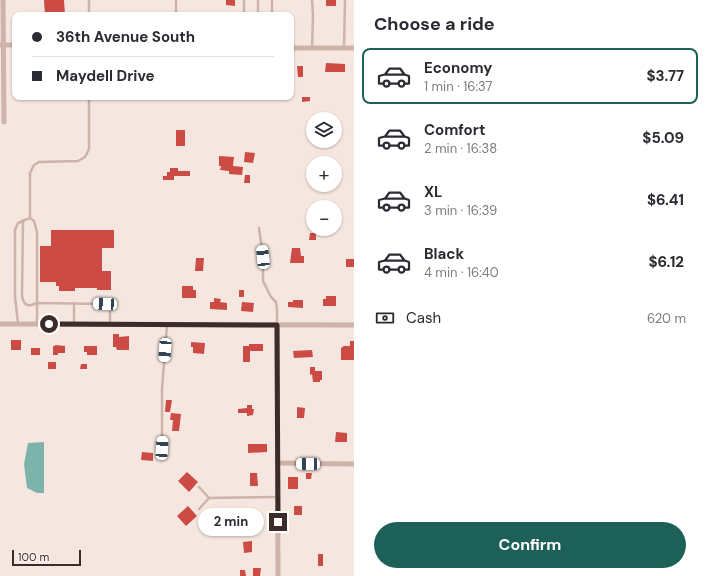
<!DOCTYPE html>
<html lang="en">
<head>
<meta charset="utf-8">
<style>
  :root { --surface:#fff; --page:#f2f2f3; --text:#2b2b33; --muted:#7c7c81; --line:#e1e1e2; --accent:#1c6057 }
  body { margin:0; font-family:"DM Sans",sans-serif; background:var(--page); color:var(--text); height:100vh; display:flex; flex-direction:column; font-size:15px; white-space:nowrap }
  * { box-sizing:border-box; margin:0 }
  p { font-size:13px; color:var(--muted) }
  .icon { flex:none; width:22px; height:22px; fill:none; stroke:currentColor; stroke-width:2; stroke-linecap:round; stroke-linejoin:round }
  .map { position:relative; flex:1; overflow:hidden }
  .drawer { display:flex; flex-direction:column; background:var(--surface); width:352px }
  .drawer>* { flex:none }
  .banner { position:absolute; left:12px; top:12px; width:282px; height:88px; border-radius:8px; box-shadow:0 1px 3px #0004; display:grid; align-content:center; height:88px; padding:0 20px; background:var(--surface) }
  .tools { position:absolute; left:306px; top:112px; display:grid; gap:8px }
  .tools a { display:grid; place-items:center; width:36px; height:36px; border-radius:50%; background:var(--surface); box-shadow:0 1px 3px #0004; font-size:20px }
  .scale { position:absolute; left:12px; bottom:10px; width:69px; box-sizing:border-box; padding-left:4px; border:2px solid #3b2c2a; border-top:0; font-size:11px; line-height:14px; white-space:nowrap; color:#3b2c2a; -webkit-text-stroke:3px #fbf2ed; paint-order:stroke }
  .end { position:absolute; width:18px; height:18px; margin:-9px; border:5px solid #3b2c2a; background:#fff; box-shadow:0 0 0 2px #fff }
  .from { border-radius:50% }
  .bubble { position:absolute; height:28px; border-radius:14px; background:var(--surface); box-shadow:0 1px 3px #0004; font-size:13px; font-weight:700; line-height:28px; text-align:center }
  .car { position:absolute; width:12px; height:24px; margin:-12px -6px; border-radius:5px; box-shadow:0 0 3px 1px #0007; background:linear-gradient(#fff 24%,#345 0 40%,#fff 0 76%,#345 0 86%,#fff 0) }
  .banner b { display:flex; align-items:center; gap:14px; height:38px; font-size:15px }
  .banner b+b { border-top:1px solid var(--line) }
  .banner i { width:10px; height:10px; background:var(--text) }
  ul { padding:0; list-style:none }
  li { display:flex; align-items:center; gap:12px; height:56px; margin:0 8px 6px; padding:0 12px; border:2px solid transparent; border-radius:8px }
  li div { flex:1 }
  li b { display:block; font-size:15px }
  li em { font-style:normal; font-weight:700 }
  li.active { border-color:var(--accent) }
  li>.icon { width:36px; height:36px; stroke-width:1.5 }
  h2 { padding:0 20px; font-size:18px; line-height:48px }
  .pay { display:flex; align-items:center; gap:10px; height:44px; padding:0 20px; font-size:15px }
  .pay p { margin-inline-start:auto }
  .button { display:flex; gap:8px; margin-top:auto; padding:8px 20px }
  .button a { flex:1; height:46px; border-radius:24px; background:var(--accent); color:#fff; font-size:16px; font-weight:700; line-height:46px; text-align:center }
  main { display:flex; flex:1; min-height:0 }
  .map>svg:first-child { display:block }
</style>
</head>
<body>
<main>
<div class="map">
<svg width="354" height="576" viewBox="0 0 354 576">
  <rect width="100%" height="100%" fill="#f5e6df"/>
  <path fill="#7cb4ab" d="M44 442V493H37L27 488 24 464 28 443Z"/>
  <g fill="#cd4b45">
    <path d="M44 0H64L65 15H45Z"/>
    <path d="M226 0H235V6L226 5Z"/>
    <rect x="326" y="0" width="10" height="6"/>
    <path d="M326 63 345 64V72H325Z"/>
    <path d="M297 66H303V77H298Z"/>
    <path d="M302 97H310V101L302 102Z"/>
    <rect x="176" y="130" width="9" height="16"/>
    <path d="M245 152 255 153 253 163 244 162Z"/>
    <path d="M219 156 234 157 233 166 243 167 242 175 229 174V171L220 170 221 166H219Z"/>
    <path d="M170 168H178V171H190V176H174V180H163V176H167V172H170Z"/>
    <path d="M245 175H250V183H244Z"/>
    <path d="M51 230H114V248H102V271H111V290H97V288H75V291H59V286H56V282H40V246H51Z"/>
    <path d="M310 233H316V240H309Z"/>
    <path d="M292 248H300L301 256H304V263H290Z"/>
    <path d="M196 258H204L203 271H195Z"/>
    <rect x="346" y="259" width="8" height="8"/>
    <path d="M182 286H193V290H196V298H182Z"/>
    <rect x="239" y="290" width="5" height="7"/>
    <path d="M326 296H336V306H323V299H326Z"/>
    <path d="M214 298 221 299 220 302 227 303V310L210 309V302H214Z"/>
    <path d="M293 300H303V308L288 307V302H293Z"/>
    <path d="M242 302 254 303 253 312 241 311Z"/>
    <path d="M113 334H119V337L129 336V350H117L116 347H113Z"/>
    <rect x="11" y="340" width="10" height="10"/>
    <path d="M350 341H354V360H341V348L344 346H350Z"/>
    <path d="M191 342 205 343 204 354 193 353V347H191Z"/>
    <path d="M249 344H263V351H250V362H243V346H249Z"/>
    <path d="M55 345 65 346V353H58V355H53V346H55Z"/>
    <path d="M84 346H97V355H87V352H84Z"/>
    <rect x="31" y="348" width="9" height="7"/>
    <path d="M312 350 313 357 294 358 293 351Z"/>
    <rect x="48" y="362" width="8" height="7"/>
    <path d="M81 364H87V369H80Z"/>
    <path d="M310 367H315V371H322V380H320V382H313L312 374 310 375Z"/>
    <path d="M166 400H172L170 412H165Z"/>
    <path d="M247 405H252V409H254L253 415 247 416V413H238V409L247 408Z"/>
    <path d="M297 407 305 408 304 418H297Z"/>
    <path d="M171 413 181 414 179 431H172L173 420H170Z"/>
    <path d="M336 432 347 433V442H335Z"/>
    <path d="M248 444H267V452L248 453Z"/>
    <path d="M142 452 153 453V461L141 460Z"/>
    <path d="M187 472 198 482 189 492 178 481Z"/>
    <path d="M250 473H257L258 486H250Z"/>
    <path d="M306 473H312L311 479H306Z"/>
    <rect x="288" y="477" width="10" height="12"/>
    <path d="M188 506 197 516 186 526 177 516Z"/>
    <rect x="294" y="506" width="8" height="9"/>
    <path d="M244 510 247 516 250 515 252 521 239 526 234 514Z"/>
    <path d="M252 541V552L244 553 243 542Z"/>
    <rect x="318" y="554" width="5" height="12"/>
    <path d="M253 568H261L260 576H253Z"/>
    <path d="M240 570H245L246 576H240Z"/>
  </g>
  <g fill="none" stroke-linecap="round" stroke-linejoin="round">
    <g stroke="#ceb3aa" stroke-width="2.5">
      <path d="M89 0V15"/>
      <path d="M244 0V15"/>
      <path d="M258 0V15"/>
      <path d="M312 0 313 15 312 48"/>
      <path d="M176 15V0"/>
      <path d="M272 15V0"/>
      <path d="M344 48 345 0"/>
      <path d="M23 220 22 296C24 306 28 307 37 303V232L34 221 30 218V173L34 165 39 162 78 161 85 157 89 149V97"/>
      <path d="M259 228 263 257V281L271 297 276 302 277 309V325"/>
      <path d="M18 323 15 297V230L18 223 30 218"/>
      <path d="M37 324V303L105 304 108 305 110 310V324"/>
      <path d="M74 324V303"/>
      <path d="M160 453 162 448V389L167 325"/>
      <path d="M199 487 209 498"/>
      <path d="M199 509 209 498 277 497"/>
    </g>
    <g stroke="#ceb3aa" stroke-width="5">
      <path d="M3 0 4 122"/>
      <path d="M0 45H15"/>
      <path d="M291 48H354"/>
      <path d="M0 324 354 325"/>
      <path d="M277 325 278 576"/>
      <path d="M278 463 354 464"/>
    </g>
  </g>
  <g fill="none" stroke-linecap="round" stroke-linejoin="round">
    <path stroke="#3b2c2a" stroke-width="5" d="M49 324 277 325 278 522"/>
  </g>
</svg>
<div class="tools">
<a><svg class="icon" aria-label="layers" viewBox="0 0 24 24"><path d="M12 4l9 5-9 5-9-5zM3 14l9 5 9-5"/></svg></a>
<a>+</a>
<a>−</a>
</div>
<div class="scale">100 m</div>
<i class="end from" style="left:49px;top:324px"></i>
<i class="end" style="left:278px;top:522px"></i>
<div class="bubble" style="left:198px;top:508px;width:66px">2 min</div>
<i class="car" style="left:263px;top:257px;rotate:354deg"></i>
<i class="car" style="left:105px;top:304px;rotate:273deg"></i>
<i class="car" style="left:165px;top:350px;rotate:184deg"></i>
<i class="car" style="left:162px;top:448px;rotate:3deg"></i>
<i class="car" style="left:308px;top:464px;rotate:271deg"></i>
<div class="banner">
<b><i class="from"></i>36th Avenue South</b>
<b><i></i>Maydell Drive</b>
</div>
</div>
<section class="drawer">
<h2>Choose a ride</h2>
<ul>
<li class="active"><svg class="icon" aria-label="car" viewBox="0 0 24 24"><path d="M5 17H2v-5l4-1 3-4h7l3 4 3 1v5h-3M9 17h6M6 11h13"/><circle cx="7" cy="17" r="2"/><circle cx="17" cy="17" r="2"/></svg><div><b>Economy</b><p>1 min · 16:37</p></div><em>$3.77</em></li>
<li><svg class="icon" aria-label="car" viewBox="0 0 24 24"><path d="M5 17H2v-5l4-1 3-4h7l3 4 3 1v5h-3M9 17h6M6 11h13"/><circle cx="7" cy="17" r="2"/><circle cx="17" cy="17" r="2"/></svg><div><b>Comfort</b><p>2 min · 16:38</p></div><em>$5.09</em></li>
<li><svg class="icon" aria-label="car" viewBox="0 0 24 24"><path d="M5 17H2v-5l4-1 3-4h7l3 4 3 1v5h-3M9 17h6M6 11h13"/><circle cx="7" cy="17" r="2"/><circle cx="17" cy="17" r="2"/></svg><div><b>XL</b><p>3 min · 16:39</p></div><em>$6.41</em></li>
<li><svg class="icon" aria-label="car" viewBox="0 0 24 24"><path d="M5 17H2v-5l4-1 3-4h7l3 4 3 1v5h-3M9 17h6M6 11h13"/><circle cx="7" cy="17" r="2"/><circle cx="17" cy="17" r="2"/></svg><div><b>Black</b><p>4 min · 16:40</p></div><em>$6.12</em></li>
</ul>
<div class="pay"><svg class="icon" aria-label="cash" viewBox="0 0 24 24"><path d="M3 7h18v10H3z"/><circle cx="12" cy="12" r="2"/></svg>Cash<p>620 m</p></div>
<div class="button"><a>Confirm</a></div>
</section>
</main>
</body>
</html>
